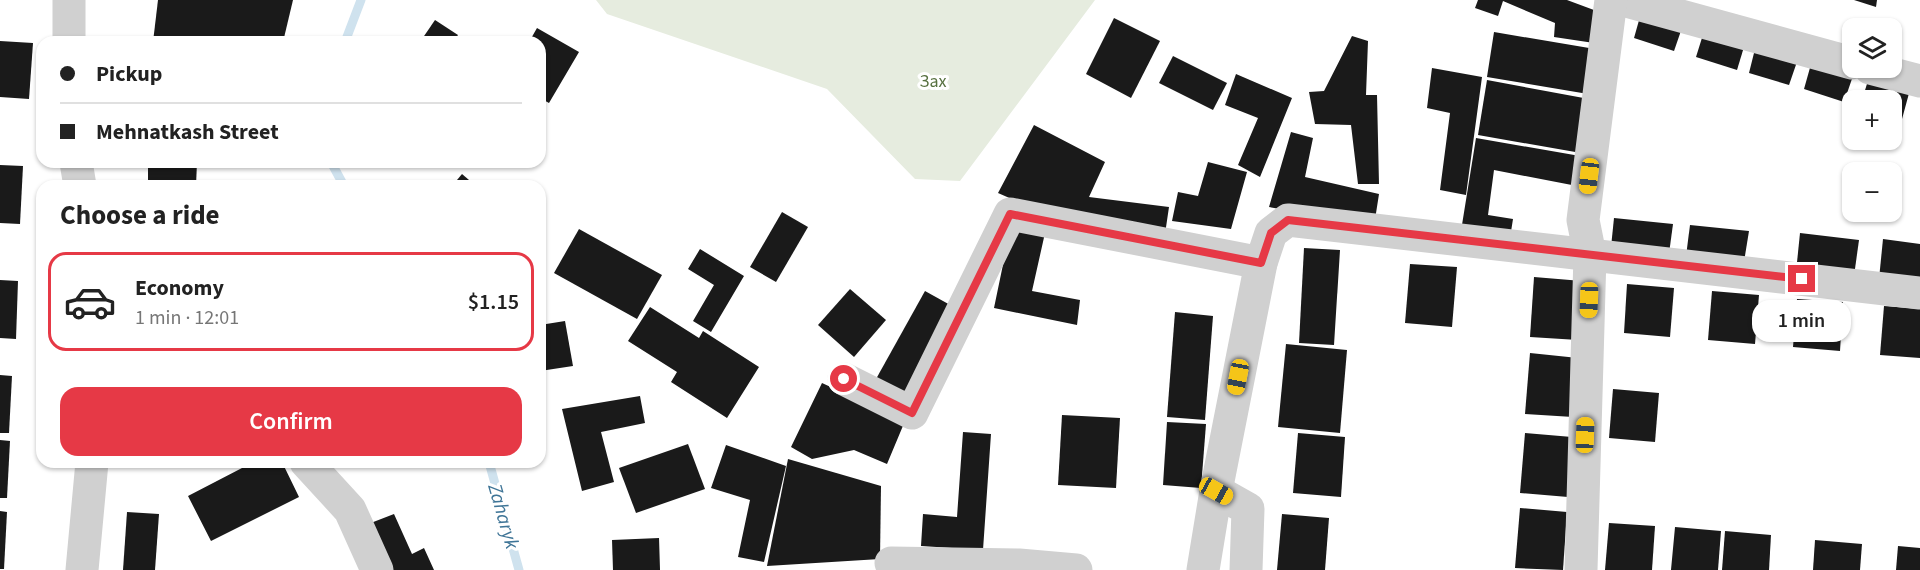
<!DOCTYPE html>
<html lang="en">
<head>
<meta charset="utf-8">
<style>
  :root { --surface:#fff; --page:#f2f2f2; --text:#222; --muted:#767676; --line:#e0e0e0; --accent:#e63946 }
  body { margin:0; font-family:"Source Sans 3",sans-serif; background:var(--page); color:var(--text); height:100vh; display:flex; flex-direction:column; font-size:22px; white-space:nowrap }
  * { box-sizing:border-box; margin:0 }
  p { font-size:20px; color:var(--muted) }
  .icon { flex:none; width:33px; height:33px; fill:none; stroke:currentColor; stroke-width:2; stroke-linecap:round; stroke-linejoin:round }
  .map { position:relative; flex:1; overflow:hidden }
  .sheet { position:absolute; left:36px; top:180px; width:510px; height:288px; display:flex; flex-direction:column; background:var(--surface); border-radius:18px; box-shadow:0 2px 4px #0004 }
  .sheet>* { flex:none }
  .guide { position:absolute; left:36px; top:36px; width:510px; height:132px; border-radius:18px; box-shadow:0 2px 4px #0004; display:grid; align-content:center; height:132px; padding:0 24px; background:var(--surface) }
  .fabs { position:absolute; left:1842px; top:18px; display:grid; gap:12px }
  .fabs a { display:grid; place-items:center; width:60px; height:60px; border-radius:12px; background:var(--surface); box-shadow:0 2px 4px #0004; font-size:30px }
  .end { position:absolute; width:27px; height:27px; margin:-14px; border:8px solid #e63946; background:#fff; box-shadow:0 0 0 3px #fff }
  .from { border-radius:50% }
  .bubble { position:absolute; height:42px; border-radius:18px; background:var(--surface); box-shadow:0 2px 4px #0004; font-size:20px; font-weight:600; line-height:42px; text-align:center }
  .car { position:absolute; width:18px; height:36px; margin:-18px -9px; border-radius:8px; box-shadow:0 0 4px 2px #0007; background:linear-gradient(#f5c518 24%,#345 0 40%,#f5c518 0 76%,#345 0 86%,#f5c518 0) }
  .guide b { display:flex; align-items:center; gap:21px; height:57px; font-size:22px }
  .guide b+b { border-top:2px solid var(--line) }
  .guide i { width:15px; height:15px; background:var(--text) }
  ul { padding:0; list-style:none }
  li { display:flex; align-items:center; gap:18px; height:99px; margin:0 12px 9px; padding:0 12px; border:3px solid transparent; border-radius:18px }
  li div { flex:1 }
  li b { display:block; font-size:22px }
  li em { font-style:normal; font-weight:600 }
  li.selected { border-color:var(--accent) }
  li>.icon { width:54px; height:54px; stroke-width:1.5 }
  h2 { padding:0 24px; font-size:27px; line-height:72px }
  .action { display:flex; gap:12px; margin-top:auto; padding:12px 24px }
  .action a { flex:1; height:69px; border-radius:18px; background:var(--accent); color:#fff; font-size:24px; font-weight:600; line-height:69px; text-align:center }
  .map>svg:first-child { display:block }
</style>
</head>
<body>
<div class="map">
<svg width="1920" height="570" viewBox="0 0 1920 570">
  <rect width="100%" height="100%" fill="#fff"/>
  <path fill="#e6ecdf" d="M596 0H1095L960 181 915 179 827 89 607 14Z"/>
  <g fill="none" stroke-linecap="round" stroke-linejoin="round">
    <g stroke="#cfe2ee" stroke-width="9">
      <path d="M345 42 361 0"/>
      <path d="M331 162 344 186"/>
      <path d="M489 462 519 570"/>
    </g>
  </g>
  <g fill="#1a1a1a">
    <path d="M158 0H293L283 42H153Z"/>
    <path d="M1478 0H1567L1602 13 1594 43 1554 37 1555 23 1503 1 1498 16 1475 8Z"/>
    <path d="M1854 0H1877L1876 7Z"/>
    <path d="M1643 6 1685 19 1674 51 1634 38Z"/>
    <path d="M1114 18 1160 41 1131 98 1086 74Z"/>
    <path d="M435 20 458 35 453 42H420Z"/>
    <path d="M1706 25 1747 37 1737 70 1696 57Z"/>
    <path d="M537 28 579 52 549 103 540 98V42H529Z"/>
    <path d="M1494 32 1595 49 1588 94 1487 77Z"/>
    <path d="M1352 36 1368 41 1366 95H1377L1379 184H1358L1351 125 1315 124 1309 92 1324 91Z"/>
    <path d="M0 41 33 43 29 99 0 97Z"/>
    <path d="M1757 41 1800 53 1789 85 1749 73Z"/>
    <path d="M1173 56 1227 83 1213 110 1159 83Z"/>
    <path d="M1813 57 1855 70 1844 102 1804 89Z"/>
    <path d="M1432 68 1482 77 1466 195 1440 190 1450 113 1427 108Z"/>
    <path d="M1236 74 1292 98 1260 177 1238 165 1258 118 1225 105Z"/>
    <path d="M1870 74 1911 86 1902 119 1892 116V100H1862Z"/>
    <path d="M1487 80 1589 99 1581 153 1478 135Z"/>
    <path d="M1034 125 1105 162 1089 197 1169 207 1165 234 1067 223 998 193Z"/>
    <path d="M1291 132 1313 138 1305 177 1379 194 1374 226 1269 207Z"/>
    <path d="M1476 138 1580 156 1577 186 1494 170 1488 215 1513 219 1510 238 1461 231Z"/>
    <path d="M148 162H197L196 186H148Z"/>
    <path d="M1208 162 1247 172 1231 229 1172 221 1178 192 1198 196Z"/>
    <path d="M0 165 23 166 20 224 0 223Z"/>
    <path d="M462 174 476 186H452Z"/>
    <path d="M782 212 808 227 776 282 750 267Z"/>
    <path d="M1614 218 1673 224 1668 261 1610 257Z"/>
    <path d="M1690 225 1749 231 1743 268 1685 264Z"/>
    <path d="M1011 226 1045 233 1032 291 1080 300 1077 325 994 308Z"/>
    <path d="M579 229 662 275 637 319 554 273Z"/>
    <path d="M1800 233 1859 240 1854 276 1796 272Z"/>
    <path d="M1883 239 1920 244V282L1879 279Z"/>
    <path d="M1304 248 1340 250 1334 345 1299 343Z"/>
    <path d="M700 249 744 276 711 332 693 321 714 285 688 269Z"/>
    <path d="M1410 264 1457 267 1452 327 1405 323Z"/>
    <path d="M1534 277 1582 281 1578 340 1530 337Z"/>
    <path d="M0 280 18 281 16 339 0 338Z"/>
    <path d="M1627 284 1674 288 1670 337 1624 333Z"/>
    <path d="M850 289 886 320 854 357 818 325Z"/>
    <path d="M925 291 952 306 904 394 876 379Z"/>
    <path d="M1712 291 1759 295 1755 344 1708 340Z"/>
    <path d="M1797 299 1843 302 1840 351 1793 347Z"/>
    <path d="M1884 306 1920 309V358L1880 355Z"/>
    <path d="M650 307 699 338 703 331 759 367 727 418 671 382 677 372 628 341Z"/>
    <path d="M1175 312 1213 316 1205 420 1167 417Z"/>
    <path d="M565 321 573 366 540 371V325Z"/>
    <path d="M1286 344 1347 350 1340 433 1278 427Z"/>
    <path d="M1530 353 1578 358 1573 417 1525 414Z"/>
    <path d="M0 375 12 376 9 433H0Z"/>
    <path d="M822 383 905 421 887 464 854 450 812 459 791 447Z"/>
    <path d="M1613 389 1659 393 1655 442 1609 438Z"/>
    <path d="M640 396 645 423 601 432 614 482 582 491 562 409Z"/>
    <path d="M1062 415 1120 418 1116 488 1058 485Z"/>
    <path d="M1167 422 1206 424 1201 488 1163 485Z"/>
    <path d="M963 432 991 434 983 550 921 546 923 514 957 517Z"/>
    <path d="M1298 433 1345 437 1341 497 1293 493Z"/>
    <path d="M1525 433 1572 437 1568 497 1520 493Z"/>
    <path d="M0 440 10 441 7 498H0Z"/>
    <path d="M688 444 705 489 636 513 619 468Z"/>
    <path d="M726 445 786 466 764 562 738 557 750 500 711 488Z"/>
    <path d="M788 459 881 486 880 559 767 566Z"/>
    <path d="M239 462H282L299 497 211 541 188 496 242 468Z"/>
    <path d="M1520 508 1567 512 1563 570 1515 568Z"/>
    <path d="M0 511 7 512 4 569H0Z"/>
    <path d="M127 512 159 514 155 570H123Z"/>
    <path d="M394 514 412 554 424 548 434 570H381L363 526Z"/>
    <path d="M1282 514 1329 518 1325 570H1277Z"/>
    <path d="M1609 523 1655 526 1652 570H1605Z"/>
    <path d="M1675 527 1721 531 1718 570H1671Z"/>
    <path d="M1725 531 1771 535 1769 570H1722Z"/>
    <path d="M659 538 660 570H613L612 540Z"/>
    <path d="M1815 540 1862 544 1860 570H1813Z"/>
    <path d="M1898 546 1920 548V570H1896Z"/>
  </g>
  <g fill="none" stroke-linecap="round" stroke-linejoin="round">
    <g stroke="#d0d0d0" stroke-width="33">
      <path d="M69 0V42"/>
      <path d="M1623 0 1852 63"/>
      <path d="M1870 68 1920 81"/>
      <path d="M76 162 80 186"/>
      <path d="M844 379 912 413 1010 214 1261 263"/>
      <path d="M306 462 350 510 377 570"/>
      <path d="M1216 491 1248 509 1246 570"/>
      <path d="M891 563 1019 565 1076 570"/>
      <path d="M82 570 92 462"/>
      <path d="M1203 570 1216 491 1261 263 1271 233 1288 220 1920 293"/>
      <path d="M1581 570 1590 255 1583 220 1611 0"/>
    </g>
  </g>
  <g fill="none" stroke-linecap="round" stroke-linejoin="round">
    <path stroke="#e63946" stroke-width="8" d="M844 379 912 413 1010 214 1261 263 1271 233 1288 220 1802 279"/>
  </g>
  <g text-anchor="middle" stroke-width="6" stroke-linejoin="round" paint-order="stroke">
    <g font-size="18" fill="#56703f" stroke="#fff">
      <text x="933" y="87">Зах</text>
    </g>
    <g font-size="20" font-style="italic" fill="#3f7597" stroke="#fff">
      <text transform="translate(504 516) rotate(74)" y="7">Zaharyk</text>
    </g>
  </g>
</svg>
<div class="fabs">
<a><svg class="icon" aria-label="layers" viewBox="0 0 24 24"><path d="M12 4l9 5-9 5-9-5zM3 14l9 5 9-5"/></svg></a>
<a>+</a>
<a>−</a>
</div>
<i class="end from" style="left:844px;top:379px"></i>
<i class="end" style="left:1802px;top:279px"></i>
<div class="bubble" style="left:1752px;top:300px;width:99px">1 min</div>
<i class="car" style="left:1589px;top:176px;rotate:187deg"></i>
<i class="car" style="left:1589px;top:300px;rotate:182deg"></i>
<i class="car" style="left:1238px;top:377px;rotate:191deg"></i>
<i class="car" style="left:1585px;top:435px;rotate:2deg"></i>
<i class="car" style="left:1216px;top:491px;rotate:119deg"></i>
<div class="guide">
<b><i class="from"></i>Pickup</b>
<b><i></i>Mehnatkash Street</b>
</div>
<section class="sheet">
<h2>Choose a ride</h2>
<ul>
<li class="selected"><svg class="icon" aria-label="car" viewBox="0 0 24 24"><path d="M5 17H2v-5l4-1 3-4h7l3 4 3 1v5h-3M9 17h6M6 11h13"/><circle cx="7" cy="17" r="2"/><circle cx="17" cy="17" r="2"/></svg><div><b>Economy</b><p>1 min · 12:01</p></div><em>$1.15</em></li>
</ul>
<div class="action"><a>Confirm</a></div>
</section>
</div>
</body>
</html>
